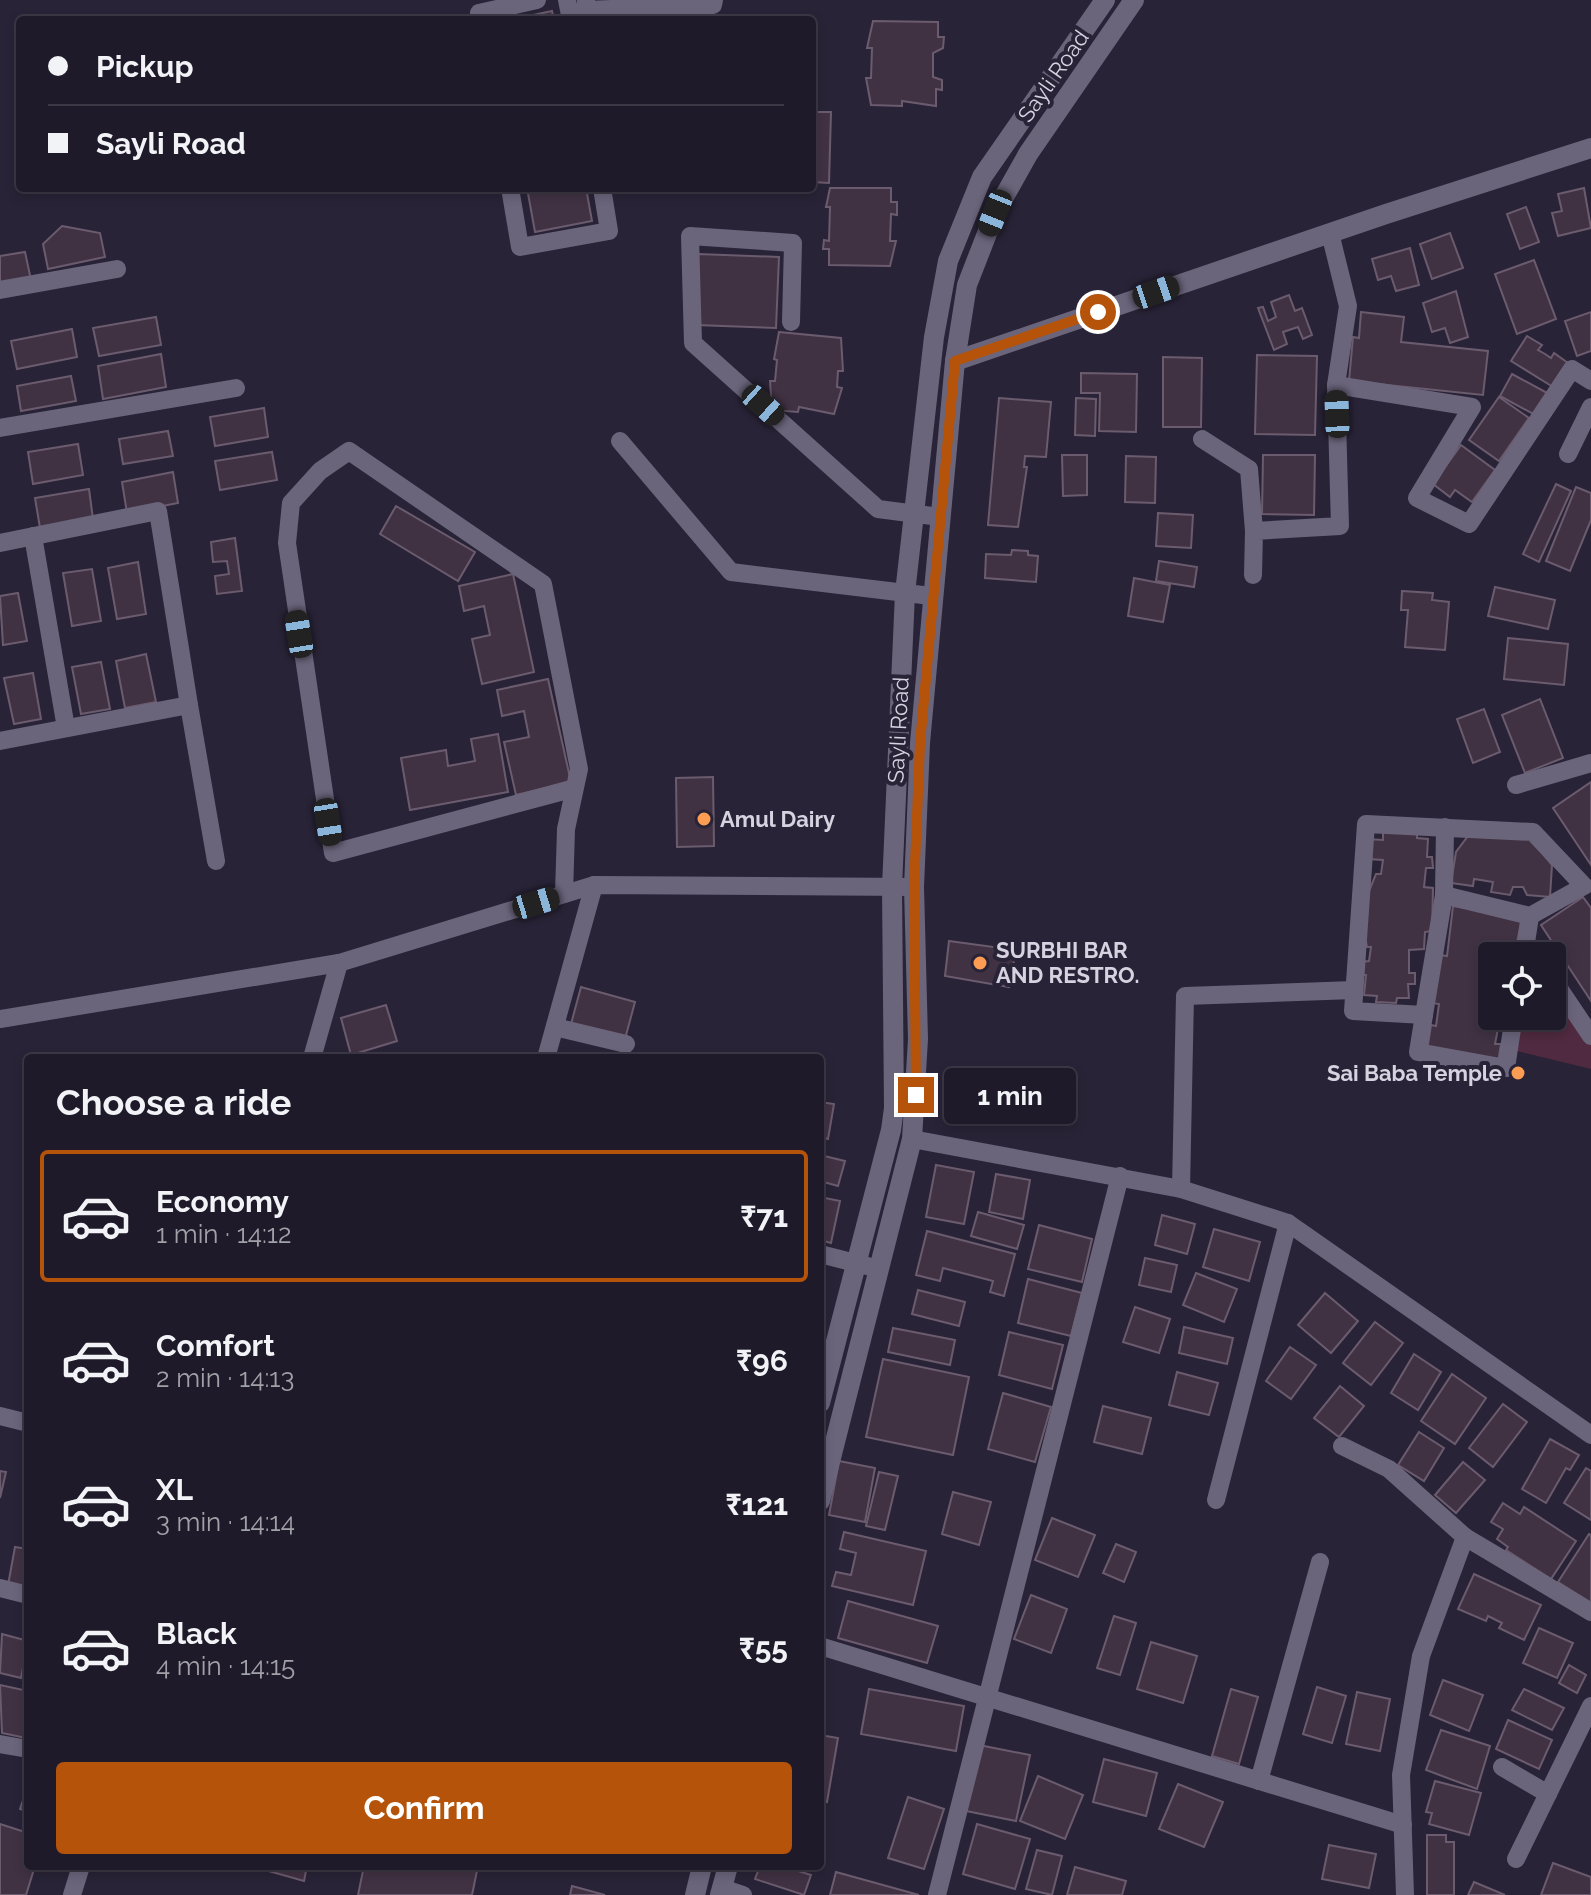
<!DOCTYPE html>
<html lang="en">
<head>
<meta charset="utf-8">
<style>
  :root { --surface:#1f1a29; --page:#272331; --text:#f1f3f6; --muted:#a1a1a8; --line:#3c3846; --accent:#b45309 }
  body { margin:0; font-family:Raleway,sans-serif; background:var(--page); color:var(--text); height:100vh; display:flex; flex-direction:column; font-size:30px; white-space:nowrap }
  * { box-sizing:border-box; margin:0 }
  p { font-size:26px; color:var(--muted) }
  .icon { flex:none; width:44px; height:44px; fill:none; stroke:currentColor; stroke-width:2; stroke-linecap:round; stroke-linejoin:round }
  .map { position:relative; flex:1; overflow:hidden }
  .drawer { position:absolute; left:24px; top:1054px; width:800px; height:816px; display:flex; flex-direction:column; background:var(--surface); border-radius:8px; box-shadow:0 4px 12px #0003,0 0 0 2px var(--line) }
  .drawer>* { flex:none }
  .top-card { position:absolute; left:16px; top:16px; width:800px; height:176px; border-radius:8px; box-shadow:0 4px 12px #0003,0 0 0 2px var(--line); display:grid; align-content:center; height:176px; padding:0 32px; background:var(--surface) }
  .fabs { position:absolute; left:1478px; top:942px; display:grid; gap:16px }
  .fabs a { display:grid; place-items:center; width:88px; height:88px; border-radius:8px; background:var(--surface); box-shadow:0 4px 12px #0003,0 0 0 2px var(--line); font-size:40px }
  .end { position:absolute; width:36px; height:36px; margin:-18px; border:10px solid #b45309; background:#fff; box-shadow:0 0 0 4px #fff }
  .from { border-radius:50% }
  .bubble { position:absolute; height:56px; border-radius:8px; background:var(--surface); box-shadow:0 4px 12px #0003,0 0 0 2px var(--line); font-size:26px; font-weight:700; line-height:56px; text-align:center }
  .car { position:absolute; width:24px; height:48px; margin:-24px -12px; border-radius:10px; box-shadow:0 0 6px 2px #0007; background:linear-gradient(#222 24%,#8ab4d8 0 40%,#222 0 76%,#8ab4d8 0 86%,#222 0) }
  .top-card b { display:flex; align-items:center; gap:28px; height:76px; font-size:30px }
  .top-card b+b { border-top:2px solid var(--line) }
  .top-card i { width:20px; height:20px; background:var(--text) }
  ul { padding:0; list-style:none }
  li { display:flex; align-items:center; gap:24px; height:132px; margin:0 16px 12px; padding:0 16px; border:4px solid transparent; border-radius:8px }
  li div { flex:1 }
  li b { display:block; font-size:30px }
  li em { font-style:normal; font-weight:700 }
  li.active { border-color:var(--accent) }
  li>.icon { width:72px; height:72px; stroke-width:1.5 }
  h2 { padding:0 32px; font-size:36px; line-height:96px }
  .action { display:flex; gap:16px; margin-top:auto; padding:16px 32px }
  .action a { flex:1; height:92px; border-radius:8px; background:var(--accent); color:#fff; font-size:32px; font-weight:700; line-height:92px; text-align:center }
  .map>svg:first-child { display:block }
</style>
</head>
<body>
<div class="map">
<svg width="1591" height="1895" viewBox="0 0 1591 1895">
  <rect width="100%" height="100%" fill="#292337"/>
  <path fill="#502a40" d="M1552 978 1591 1036V1069L1509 1049 1514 1016H1552Z"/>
  <g fill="#413243" stroke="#6b5b6e" stroke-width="2">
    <path d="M552 11 554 20H510Z"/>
    <path d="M873 21 938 22V37H944L943 48 933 53V77L942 80V90L936 89V106L902 101V106L871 105 866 78H871L872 48H867Z"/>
    <path d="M812 112H831L829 183 812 182Z"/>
    <path d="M527 188H586L592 221 535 232Z"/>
    <path d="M830 188H891V202H897V215L891 214 890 241H896L890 266 829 265V249H823L824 240 829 241 830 207H826Z"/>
    <path d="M1584 188 1591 228 1558 236 1552 213 1562 211 1558 194Z"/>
    <path d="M1526 207 1539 242 1520 249 1507 214Z"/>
    <path d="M62 226 100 233 105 257 48 269 43 244Z"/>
    <path d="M1450 233 1463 268 1432 279 1420 244Z"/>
    <path d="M1410 248 1419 285 1396 291 1391 276 1378 280 1372 259Z"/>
    <path d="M25 252 31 280 0 286V256Z"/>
    <path d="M698 254 779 257 776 328 696 325Z"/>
    <path d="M1534 260 1556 319 1517 334 1495 274Z"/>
    <path d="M1456 291 1468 337 1450 343 1445 328 1432 332 1423 303Z"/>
    <path d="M1289 295 1295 311 1302 308 1312 335 1303 339 1298 327 1283 332 1287 344 1274 350 1258 308 1263 307 1268 321 1276 317 1271 302Z"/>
    <path d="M1361 312 1404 317 1401 342 1488 351 1483 395 1349 381 1353 337 1359 338Z"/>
    <path d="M1591 312V351L1577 356 1565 321Z"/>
    <path d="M156 317 161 345 99 356 93 328Z"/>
    <path d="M72 329 77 357 17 369 11 341Z"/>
    <path d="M779 332 841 338 843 371H838L837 387 842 388 834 414 799 407 798 412 772 410 770 381H775L777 360 774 359Z"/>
    <path d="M1527 336 1542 345 1538 350 1545 354 1551 358 1554 353 1568 363 1553 387 1511 361Z"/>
    <path d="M161 354 166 387 103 399 98 366Z"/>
    <path d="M1257 355 1317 356 1315 435 1255 434Z"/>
    <path d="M1163 357 1202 358 1201 427H1163Z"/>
    <path d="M1081 373 1137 374 1136 432 1099 431 1100 393H1081Z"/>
    <path d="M1512 374 1549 394 1537 416 1500 396Z"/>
    <path d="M71 376 76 401 21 411 17 386Z"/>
    <path d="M1499 397 1529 418 1499 461 1469 440Z"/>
    <path d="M999 398 1051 402 1046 457 1025 456 1024 467H1027L1018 527 988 525Z"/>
    <path d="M1076 398 1096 399 1095 436 1075 435Z"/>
    <path d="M264 408 268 437 215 446 210 417Z"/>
    <path d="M168 431 173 456 123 464 119 439Z"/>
    <path d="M78 444 83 475 33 484 28 452Z"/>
    <path d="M1461 445 1495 470 1472 502 1455 490 1450 497 1433 484Z"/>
    <path d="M272 452 277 480 220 490 215 461Z"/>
    <path d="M1062 455H1087V495L1063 496Z"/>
    <path d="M1263 455H1315L1314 515 1262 514Z"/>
    <path d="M1126 456 1156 457 1155 503 1125 502Z"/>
    <path d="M173 472 178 503 127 513 122 482Z"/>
    <path d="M1556 484 1571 491 1539 562 1523 554Z"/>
    <path d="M1576 487 1591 493V520L1570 571 1546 561Z"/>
    <path d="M89 489 93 519 40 528 35 498Z"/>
    <path d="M396 506 475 552 458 581 380 534Z"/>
    <path d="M1158 513 1193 515 1191 548 1156 546Z"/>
    <path d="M235 538 242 591 217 594 215 576 229 574 227 561 213 562 211 542Z"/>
    <path d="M1012 550 1028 551V555L1038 556 1036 582 985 578 986 554 1011 555Z"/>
    <path d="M1159 561 1197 567 1194 587 1156 581Z"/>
    <path d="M138 562 146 614 117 619 108 568Z"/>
    <path d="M92 569 101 621 72 626 63 573Z"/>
    <path d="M513 574 534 672 482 684 472 639 490 635 484 606 464 611 459 586Z"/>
    <path d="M1134 578 1170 585 1163 622 1128 616Z"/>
    <path d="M1495 587 1555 600 1548 629 1488 616Z"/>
    <path d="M1402 591 1433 593 1432 600 1449 602 1445 650 1405 647 1408 610H1401Z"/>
    <path d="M18 593 27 641 3 645 0 596Z"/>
    <path d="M1508 638 1568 644 1564 685 1504 679Z"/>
    <path d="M146 654 156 702 125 708 116 661Z"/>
    <path d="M101 662 110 709 81 714 72 667Z"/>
    <path d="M33 673 41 719 14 724 4 678Z"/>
    <path d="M548 679 571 782 516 795 504 742 529 737 524 711 502 716 497 690Z"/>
    <path d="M1540 699 1563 758 1525 773 1502 715Z"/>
    <path d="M1484 709 1500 752 1473 763 1457 719Z"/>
    <path d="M498 734 508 792 410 810 401 758 446 750 448 766 475 761 471 739Z"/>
    <path d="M713 777 714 846 677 847 676 778Z"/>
    <path d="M1591 782V865L1553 808Z"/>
    <path d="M1383 830 1417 832V838L1428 839 1427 857H1432L1433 868H1426L1424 887 1433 888 1432 931 1425 932 1424 949 1409 950V973H1415V984H1408L1409 998H1397L1396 1003 1376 1002 1377 996 1364 995 1366 975H1359L1360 962 1369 961 1371 947H1367L1364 931 1369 891 1376 874H1381L1383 860 1368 859 1367 839 1383 840Z"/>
    <path d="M1471 832 1530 838 1552 865 1550 897 1527 895 1523 887H1513L1510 895 1491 892 1493 882 1474 879 1473 886 1451 883 1456 852Z"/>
    <path d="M1583 897 1591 908V1001L1541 925Z"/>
    <path d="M1453 906 1522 917 1517 943 1511 942 1509 956H1492V1016H1506L1505 1019 1500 1018 1495 1044H1501L1498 1063 1427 1051 1431 1025 1436 1026 1439 1004 1432 1003 1440 955 1447 956Z"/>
    <path d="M949 941 1016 950 1009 987 945 976Z"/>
    <path d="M581 987 635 1002 625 1039 571 1024Z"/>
    <path d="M386 1005 397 1041 351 1055 341 1018Z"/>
    <path d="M820 1102 834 1104 828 1139 820 1137Z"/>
    <path d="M820 1155 845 1161 838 1186 820 1181Z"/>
    <path d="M936 1165 974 1172 964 1224 926 1217Z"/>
    <path d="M996 1174 1030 1180 1023 1219 989 1212Z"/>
    <path d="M820 1197 840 1201 831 1243 820 1240Z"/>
    <path d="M978 1212 1024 1225 1017 1249 971 1236Z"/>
    <path d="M1162 1215 1195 1224 1187 1254 1155 1245Z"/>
    <path d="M1039 1225 1092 1239 1082 1282 1028 1269Z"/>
    <path d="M1214 1229 1260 1242 1249 1281 1203 1267Z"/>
    <path d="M927 1231 1015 1254 1004 1296 990 1292 993 1281 943 1268 940 1281 916 1275Z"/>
    <path d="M1145 1258 1177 1265 1171 1292 1139 1285Z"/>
    <path d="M1196 1273 1237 1289 1224 1322 1183 1305Z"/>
    <path d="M1028 1279 1082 1293 1071 1336 1018 1323Z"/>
    <path d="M918 1290 965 1302 959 1326 912 1314Z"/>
    <path d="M1325 1293 1358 1321 1331 1353 1298 1325Z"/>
    <path d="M1135 1307 1170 1319 1159 1353 1123 1342Z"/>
    <path d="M1375 1322 1403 1343 1371 1385 1343 1363Z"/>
    <path d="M1184 1327 1233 1338 1227 1364 1179 1353Z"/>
    <path d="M893 1328 955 1340 950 1365 888 1352Z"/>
    <path d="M1009 1332 1063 1345 1052 1389 999 1375Z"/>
    <path d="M1290 1347 1316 1365 1291 1399 1266 1381Z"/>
    <path d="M1414 1354 1441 1372 1418 1410 1391 1393Z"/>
    <path d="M883 1359 969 1377 953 1455 866 1437Z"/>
    <path d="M1177 1372 1218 1383 1209 1415 1169 1405Z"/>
    <path d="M1452 1374 1486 1398 1455 1444 1421 1421Z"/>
    <path d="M1340 1386 1364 1406 1339 1437 1314 1418Z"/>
    <path d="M1003 1393 1051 1407 1035 1462 988 1449Z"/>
    <path d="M1503 1404 1527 1422 1493 1467 1469 1448Z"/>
    <path d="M1103 1406 1151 1418 1142 1454 1094 1442Z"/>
    <path d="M1419 1432 1444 1448 1424 1481 1398 1465Z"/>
    <path d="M1550 1439 1579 1455 1570 1470 1566 1468 1546 1503 1522 1489Z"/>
    <path d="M839 1461 875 1468 865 1522 829 1515Z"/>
    <path d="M1463 1462 1485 1480 1456 1513 1435 1495Z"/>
    <path d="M1586 1468 1591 1471V1520L1564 1503Z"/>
    <path d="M0 1471 6 1472 0 1498Z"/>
    <path d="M879 1472 898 1476 885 1530 866 1526Z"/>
    <path d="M953 1492 991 1502 979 1545 942 1534Z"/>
    <path d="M1503 1503 1520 1514 1524 1507 1576 1541 1551 1579 1506 1550 1508 1547 1497 1539 1503 1529 1491 1522Z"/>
    <path d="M1052 1518 1095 1535 1078 1577 1035 1560Z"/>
    <path d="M844 1532 926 1551 913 1605 832 1586 836 1572 851 1575 856 1553 840 1549Z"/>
    <path d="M1589 1534 1591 1535V1603L1558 1582Z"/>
    <path d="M1116 1544 1136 1552 1124 1582 1103 1573Z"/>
    <path d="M15 1547 28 1549V1589L8 1585Z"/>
    <path d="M1474 1574 1541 1605 1524 1640 1499 1628 1502 1623 1488 1616 1486 1621 1458 1609Z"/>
    <path d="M1031 1595 1067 1609 1051 1653 1014 1639Z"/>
    <path d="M848 1601 938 1626 927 1663 838 1638Z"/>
    <path d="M1114 1616 1136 1623 1120 1675 1097 1668Z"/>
    <path d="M1539 1628 1573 1643 1557 1678 1523 1663Z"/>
    <path d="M2 1634 28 1641 21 1678 0 1673Z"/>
    <path d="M1151 1642 1197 1656 1183 1703 1137 1689Z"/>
    <path d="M1569 1665 1586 1675 1577 1693 1559 1683Z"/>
    <path d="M1443 1680 1483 1695 1469 1731 1430 1715Z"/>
    <path d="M0 1685 28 1691 26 1738 2 1733Z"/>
    <path d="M1317 1687 1346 1696 1332 1743 1303 1734Z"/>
    <path d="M869 1689 964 1706 956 1751 861 1734Z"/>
    <path d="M1231 1689 1258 1697 1239 1764 1212 1756Z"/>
    <path d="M1524 1689 1564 1708 1552 1730 1512 1710Z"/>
    <path d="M1357 1692 1390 1699 1380 1751 1346 1744Z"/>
    <path d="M1508 1720 1552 1740 1539 1769 1496 1749Z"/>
    <path d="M1441 1730 1490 1746 1477 1789 1426 1770Z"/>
    <path d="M820 1735 838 1738 827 1802 820 1801Z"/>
    <path d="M979 1745 1030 1755 1016 1821 966 1811Z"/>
    <path d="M1104 1759 1157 1773 1146 1816 1093 1802Z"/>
    <path d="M1038 1776 1083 1795 1065 1839 1020 1821Z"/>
    <path d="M1435 1781 1481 1793 1469 1835 1429 1824 1432 1813 1426 1812Z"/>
    <path d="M1178 1784 1223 1802 1204 1847 1159 1829Z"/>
    <path d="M28 1786V1812L20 1809Z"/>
    <path d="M908 1797 944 1809 924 1869 888 1858Z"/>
    <path d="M0 1824 28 1833V1866H35L26 1895H0Z"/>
    <path d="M977 1824 1030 1839 1015 1889 963 1874Z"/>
    <path d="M1427 1835H1446V1842H1454V1895H1427Z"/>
    <path d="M1329 1845 1376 1854 1369 1888 1322 1879Z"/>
    <path d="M1037 1850 1062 1856 1052 1895 1026 1889Z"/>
    <path d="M1553 1863 1591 1877V1895H1541Z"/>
    <path d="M251 1866H307L304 1881Z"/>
    <path d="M364 1866H478L472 1895H358Z"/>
    <path d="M760 1866H782L811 1875 804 1895 755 1879Z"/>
    <path d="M1075 1867 1126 1881 1122 1895H1067Z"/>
    <path d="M836 1872 919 1895H830Z"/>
    <path d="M1474 1882 1505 1895H1468Z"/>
    <path d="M572 1886 605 1895H570Z"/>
  </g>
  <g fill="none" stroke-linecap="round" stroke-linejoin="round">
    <g stroke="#6b657c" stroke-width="18">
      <path d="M567 0 571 20"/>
      <path d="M586 0V10L713 5 714 0"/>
      <path d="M481 20 479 13 537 0"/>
      <path d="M510 188 520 247 609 231 602 188"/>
      <path d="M0 290 117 269"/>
      <path d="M791 322 793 243 690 236 693 343 878 509 940 517"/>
      <path d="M1336 385 1472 407 1417 498 1469 524 1572 369 1591 381"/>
      <path d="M0 428 236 388"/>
      <path d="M1202 439 1249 469 1254 531"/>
      <path d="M620 441 731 572 931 596"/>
      <path d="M1568 454 1591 407"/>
      <path d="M33 536 66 728"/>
      <path d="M0 543 158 511 189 705 0 741"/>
      <path d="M1253 575 1254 531 1340 526 1336 385 1348 306 1330 233"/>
      <path d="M189 705 216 861"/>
      <path d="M1516 785 1591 763"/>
      <path d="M564 894 566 829 579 769 543 584 349 451 320 471 291 503 287 543 333 853 575 788"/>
      <path d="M1444 895 1530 916 1584 886 1533 832 1366 824 1353 1011 1424 1015 1418 1052 1506 1068 1514 1016"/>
      <path d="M1524 956 1530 916"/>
      <path d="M1552 978 1591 1036"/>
      <path d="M1424 1015 1444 895 1445 827"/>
      <path d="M0 1019 339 963 594 885 914 887"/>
      <path d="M555 1027 626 1044"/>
      <path d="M312 1058 339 963"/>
      <path d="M546 1058 594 885"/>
      <path d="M912 1139 1181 1189 1288 1223 1591 1435"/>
      <path d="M1181 1189 1185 996 1354 990"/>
      <path d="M820 1254 879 1269"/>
      <path d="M0 1416 28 1423"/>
      <path d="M1342 1446 1389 1469 1465 1537 1421 1656 1401 1775 1405 1895"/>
      <path d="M1216 1500 1288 1223"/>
      <path d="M1465 1537 1591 1612"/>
      <path d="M0 1588 28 1595"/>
      <path d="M820 1646 1403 1825"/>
      <path d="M0 1744 28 1749"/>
      <path d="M1502 1767 1548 1794"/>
      <path d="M1259 1781 1320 1562"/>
      <path d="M1516 1859 1591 1706"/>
      <path d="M722 1888 743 1895"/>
      <path d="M72 1895 81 1866"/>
      <path d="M937 1895 1120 1176"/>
    </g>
    <g stroke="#6b657c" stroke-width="20">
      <path d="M955 361 1386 214 1591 148"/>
      <path d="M820 1403 891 1130 894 1108 892 887 905 593 934 337 948 261 982 177 1105 0"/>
      <path d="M820 1501 912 1139 918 1039 914 887 920 743 955 361 967 285 995 213 1028 154 1134 0"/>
      <path d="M695 1895 702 1866"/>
      <path d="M720 1895 728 1866"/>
    </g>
  </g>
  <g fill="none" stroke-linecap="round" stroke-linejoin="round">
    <path stroke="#b45309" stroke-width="10" d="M916 1095 914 887 920 743 955 361 1098 312"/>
  </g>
  <g fill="#fc9d53" stroke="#292337" stroke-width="3">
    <circle cx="704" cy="819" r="8"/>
    <circle cx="980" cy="963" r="8"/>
    <circle cx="1518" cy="1073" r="8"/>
  </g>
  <g text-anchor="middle" stroke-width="8" stroke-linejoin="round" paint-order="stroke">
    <g font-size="22" fill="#d6d2e0" stroke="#292337">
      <text transform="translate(1053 76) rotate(-55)" y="8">Sayli Road</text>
      <text transform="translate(898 730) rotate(-87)" y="8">Sayli Road</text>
    </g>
    <g font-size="22" font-weight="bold" fill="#d6d2e0" stroke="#292337" text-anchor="start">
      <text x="720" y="827">Amul Dairy</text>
      <text x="996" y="958">SURBHI BAR<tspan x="996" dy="25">AND RESTRO.</tspan></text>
      <text x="1502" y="1081" text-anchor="end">Sai Baba Temple</text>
    </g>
  </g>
</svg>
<div class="fabs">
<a><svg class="icon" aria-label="locate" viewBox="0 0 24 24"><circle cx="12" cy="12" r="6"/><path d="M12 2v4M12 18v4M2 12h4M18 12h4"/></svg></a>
</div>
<i class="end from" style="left:1098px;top:312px"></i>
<i class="end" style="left:916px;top:1095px"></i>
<div class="bubble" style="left:944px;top:1068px;width:132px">1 min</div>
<i class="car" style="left:995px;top:213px;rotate:202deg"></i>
<i class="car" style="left:1156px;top:292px;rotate:71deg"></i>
<i class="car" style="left:763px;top:405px;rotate:132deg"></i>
<i class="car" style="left:1337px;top:414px;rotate:358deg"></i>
<i class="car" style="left:299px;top:634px;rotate:351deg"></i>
<i class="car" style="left:328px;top:822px;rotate:171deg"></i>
<i class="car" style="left:536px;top:903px;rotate:73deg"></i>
<div class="top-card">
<b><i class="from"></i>Pickup</b>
<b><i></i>Sayli Road</b>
</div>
<section class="drawer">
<h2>Choose a ride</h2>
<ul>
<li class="active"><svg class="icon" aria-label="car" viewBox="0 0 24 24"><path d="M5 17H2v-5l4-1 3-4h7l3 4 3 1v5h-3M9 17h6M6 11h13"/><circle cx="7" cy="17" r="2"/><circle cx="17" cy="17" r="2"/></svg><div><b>Economy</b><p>1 min · 14:12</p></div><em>₹71</em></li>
<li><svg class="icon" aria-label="car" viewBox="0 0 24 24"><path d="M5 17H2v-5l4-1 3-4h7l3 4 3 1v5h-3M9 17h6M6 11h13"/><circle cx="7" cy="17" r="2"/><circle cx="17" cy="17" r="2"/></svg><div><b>Comfort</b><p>2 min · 14:13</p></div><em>₹96</em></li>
<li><svg class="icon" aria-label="car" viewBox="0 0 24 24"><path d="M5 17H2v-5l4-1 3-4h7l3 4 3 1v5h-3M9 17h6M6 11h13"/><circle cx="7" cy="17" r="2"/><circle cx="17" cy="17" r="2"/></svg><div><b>XL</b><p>3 min · 14:14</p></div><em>₹121</em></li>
<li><svg class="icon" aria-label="car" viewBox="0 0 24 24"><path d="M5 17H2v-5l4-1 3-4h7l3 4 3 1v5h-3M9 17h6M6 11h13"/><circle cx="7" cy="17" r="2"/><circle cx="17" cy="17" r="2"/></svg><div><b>Black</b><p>4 min · 14:15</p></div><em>₹55</em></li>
</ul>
<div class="action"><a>Confirm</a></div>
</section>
</div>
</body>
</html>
